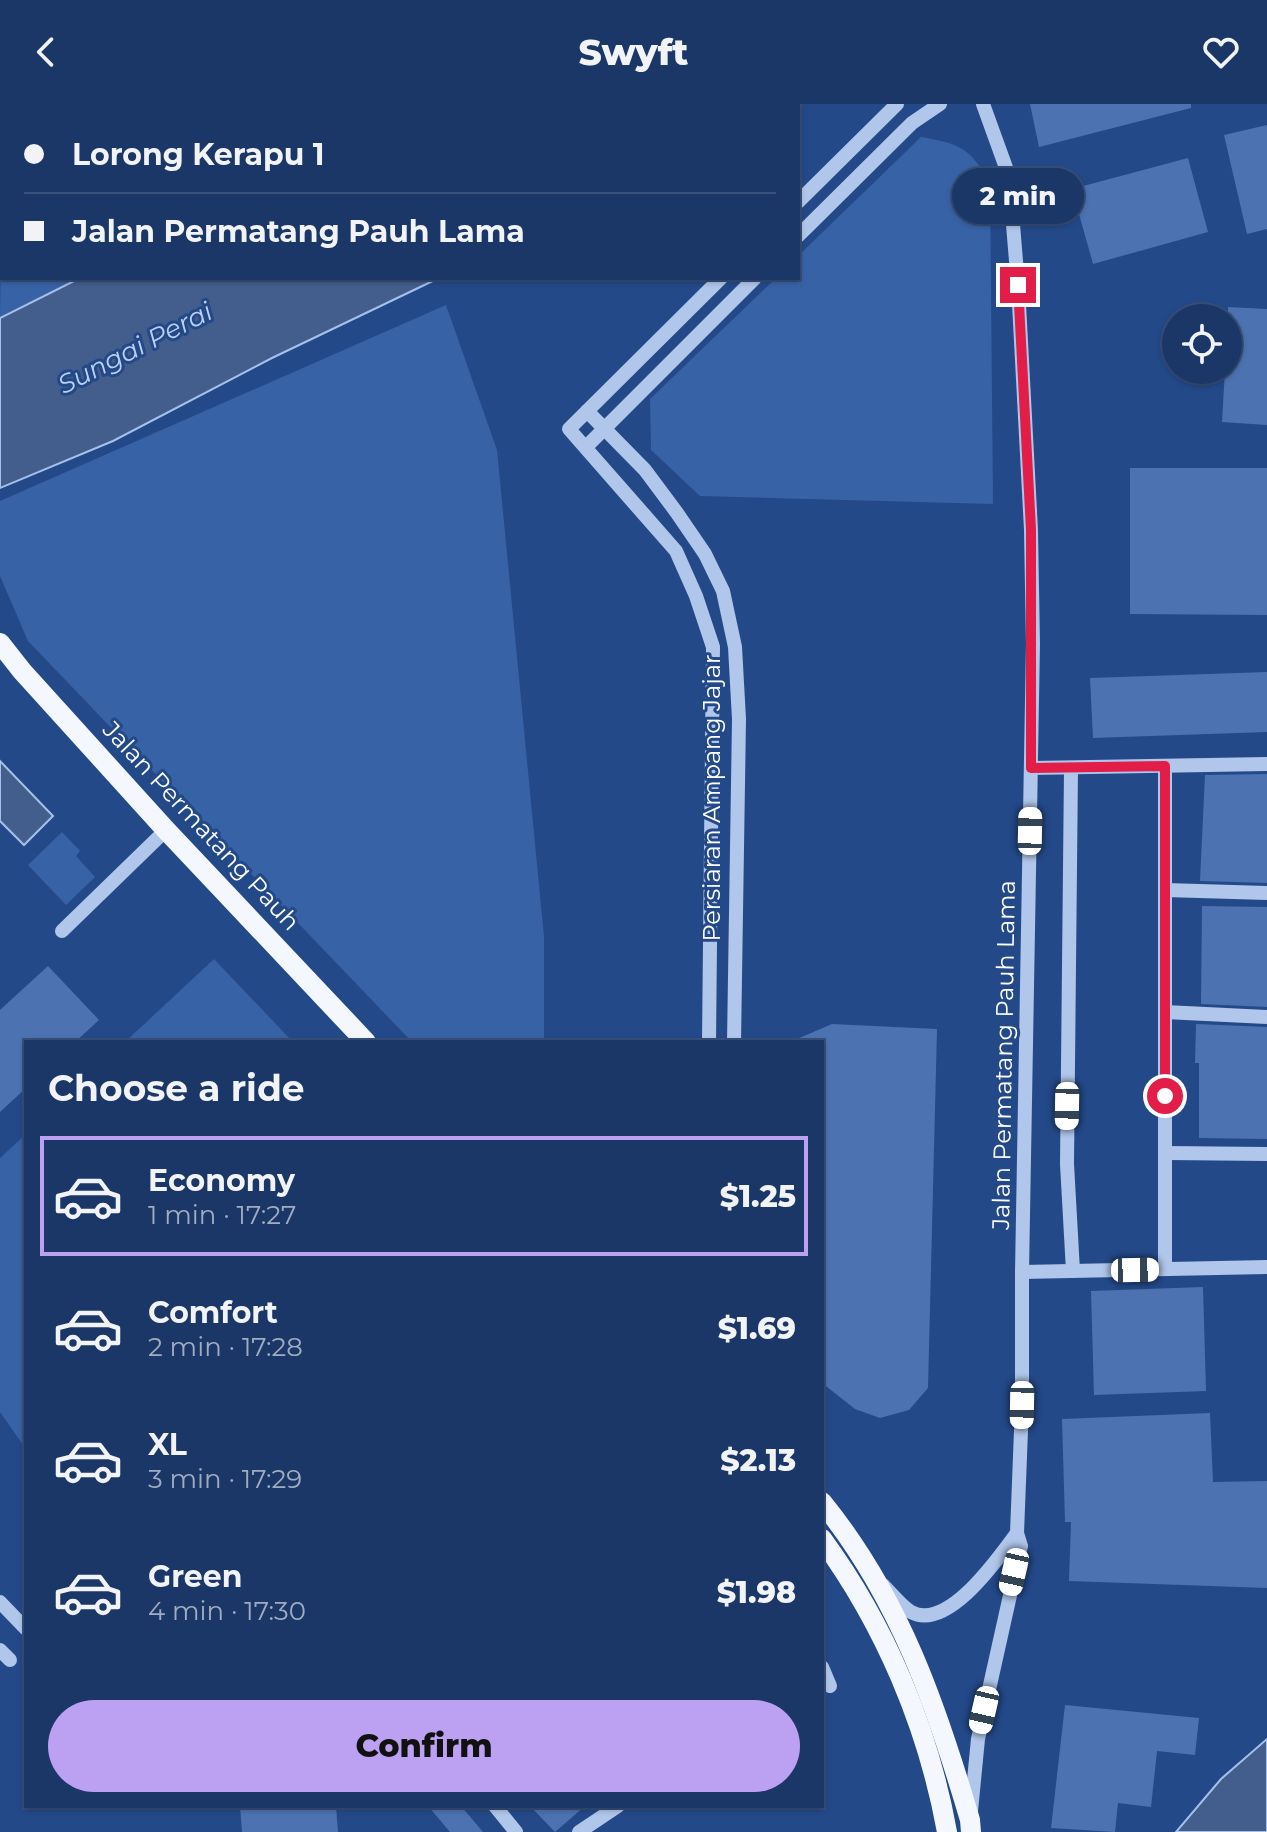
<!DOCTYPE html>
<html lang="en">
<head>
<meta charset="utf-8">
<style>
  :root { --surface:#1b3767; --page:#243f6d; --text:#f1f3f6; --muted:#a0acc0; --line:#39517b; --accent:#bca0f2 }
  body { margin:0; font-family:Montserrat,sans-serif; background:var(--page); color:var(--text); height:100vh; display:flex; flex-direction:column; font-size:30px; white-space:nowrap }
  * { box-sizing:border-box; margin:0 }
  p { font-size:26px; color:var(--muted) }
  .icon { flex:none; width:44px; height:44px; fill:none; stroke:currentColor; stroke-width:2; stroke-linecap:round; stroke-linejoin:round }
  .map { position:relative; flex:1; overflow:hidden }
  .details { position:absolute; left:24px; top:936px; width:800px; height:768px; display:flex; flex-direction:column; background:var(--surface); border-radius:0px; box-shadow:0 2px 6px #0004,0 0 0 2px var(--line) }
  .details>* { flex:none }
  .hud { position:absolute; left:0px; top:0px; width:800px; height:176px; box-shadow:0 2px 6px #0004,0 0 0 2px var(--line); display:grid; align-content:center; height:176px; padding:0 24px; background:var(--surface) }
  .fabs { position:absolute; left:1162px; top:200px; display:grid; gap:16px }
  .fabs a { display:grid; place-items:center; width:80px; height:80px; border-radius:50%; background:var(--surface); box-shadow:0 2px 6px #0004,0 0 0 2px var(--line); font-size:40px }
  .end { position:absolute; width:36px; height:36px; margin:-18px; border:10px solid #e11d48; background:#fff; box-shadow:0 0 0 4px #fff }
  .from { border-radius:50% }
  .bubble { position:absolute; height:56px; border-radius:28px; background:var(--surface); box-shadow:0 2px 6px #0004,0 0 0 2px var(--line); font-size:26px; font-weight:800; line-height:56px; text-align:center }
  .car { position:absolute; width:24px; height:48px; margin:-24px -12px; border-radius:10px; box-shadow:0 0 6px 2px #0007; background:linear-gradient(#fff 24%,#345 0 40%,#fff 0 76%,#345 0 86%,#fff 0) }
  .hud b { display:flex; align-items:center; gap:28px; height:76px; font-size:30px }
  .hud b+b { border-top:2px solid var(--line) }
  .hud i { width:20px; height:20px; background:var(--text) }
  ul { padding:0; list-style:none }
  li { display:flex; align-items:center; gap:24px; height:120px; margin:0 16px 12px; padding:0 8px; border:4px solid transparent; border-radius:0px }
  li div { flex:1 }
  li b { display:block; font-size:30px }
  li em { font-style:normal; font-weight:800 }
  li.current { border-color:var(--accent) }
  li>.icon { width:72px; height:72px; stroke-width:1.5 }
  h2 { padding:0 24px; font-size:36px; line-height:96px }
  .button { display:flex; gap:16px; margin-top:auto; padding:16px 24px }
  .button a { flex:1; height:92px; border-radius:48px; background:var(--accent); color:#111; font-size:32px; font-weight:800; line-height:92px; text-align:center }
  header { display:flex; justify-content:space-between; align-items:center; height:104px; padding:0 24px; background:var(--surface); font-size:36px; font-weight:800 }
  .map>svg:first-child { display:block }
</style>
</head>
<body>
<header><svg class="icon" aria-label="back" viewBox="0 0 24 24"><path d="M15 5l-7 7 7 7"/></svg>Swyft<svg class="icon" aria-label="heart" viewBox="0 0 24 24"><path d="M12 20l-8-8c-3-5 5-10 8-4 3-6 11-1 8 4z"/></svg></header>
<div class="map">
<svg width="1267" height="1728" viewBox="0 0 1267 1728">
  <rect width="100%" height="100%" fill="#244989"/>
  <g fill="#3862a6">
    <path d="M200 0H436L195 2Z"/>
    <path d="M921 33C960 40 969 43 990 78L993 400 700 392 651 346 650 295 776 174H798V152Z"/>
    <path d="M2 71V174H80L0 214Z"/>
    <path d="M446 201 497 346 544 833V938H412L28 537 0 472V397Z"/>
    <path d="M62 728 80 747 76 752 95 773 66 801 28 761Z"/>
    <path d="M214 855 293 938H125Z"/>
    <path d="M26 1030V1345L0 1308V1054Z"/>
  </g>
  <g fill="#435e8c" stroke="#a5c0ea" stroke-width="2">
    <path d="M436 0H709L432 2Z"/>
    <path d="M80 174H439L272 254 113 337 0 384V214Z"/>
    <path d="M0 657 53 712 24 741 0 717Z"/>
    <path d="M1267 1635V1728H1176L1221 1675Z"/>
  </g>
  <g fill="#4c72b1">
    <path d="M1030 0H1191V4L1039 43Z"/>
    <path d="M1267 21V125L1247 130 1224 31Z"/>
    <path d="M1188 54 1208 128 1093 160 1072 85Z"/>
    <path d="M1228 203 1267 205V321L1222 318 1225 266H1228Z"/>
    <path d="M1130 364H1267V511L1130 510Z"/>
    <path d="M1267 568V628L1093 634 1090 574Z"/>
    <path d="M1267 670V779L1200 777 1205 671Z"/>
    <path d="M1202 802 1267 803V903L1201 900Z"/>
    <path d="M48 862 99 916 75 938H26V984L0 1008V906Z"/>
    <path d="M832 920 937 925 928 1284 909 1306 880 1314 855 1305 822 1279V938H790Z"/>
    <path d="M1196 920 1267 923V1035L1199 1034V959H1195Z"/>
    <path d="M1203 1183 1206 1287 1094 1291 1091 1187Z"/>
    <path d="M1210 1309 1213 1378 1267 1377V1484L1069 1477 1071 1418H1065L1062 1315Z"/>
    <path d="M1065 1601 1199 1614 1195 1651 1157 1647 1151 1703 1118 1699 1115 1728 1051 1724Z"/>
    <path d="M240 1702H336L338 1728H242Z"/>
    <path d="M428 1702H461L483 1728H450Z"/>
    <path d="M530 1702H585L555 1728Z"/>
  </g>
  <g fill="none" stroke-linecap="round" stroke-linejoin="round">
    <g stroke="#b0c6ea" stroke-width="14">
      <path d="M798 98 897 0"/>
      <path d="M798 132 912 19 940 0"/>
      <path d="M587 307 645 366 677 409 705 450 723 487 735 543 739 615 734 938"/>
      <path d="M586 343 755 174"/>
      <path d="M1165 662V1165"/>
      <path d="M1031 664 1267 660"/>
      <path d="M1071 665 1067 1060 1073 1167"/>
      <path d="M1165 786 1267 789"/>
      <path d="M62 827 166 726"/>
      <path d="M1165 908 1267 913"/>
      <path d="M709 938 713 543 696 492 676 447 569 325 721 174"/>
      <path d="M1166 1049 1267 1050"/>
      <path d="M1022 1168 1267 1163"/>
      <path d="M883 1481C891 1489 901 1502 911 1508 948 1528 999 1453 1017 1429"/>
      <path d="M0 1498 26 1525"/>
      <path d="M0 1546 10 1556"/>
      <path d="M822 1563 830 1582"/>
      <path d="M495 1702 516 1728"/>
      <path d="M971 1707 978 1635 1021 1442 1017 1429 1022 1301V1168L1033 540 1031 426 1018 181 1009 72 983 0"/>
      <path d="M579 1728 618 1702"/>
    </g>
    <g stroke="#f4f7fe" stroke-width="20">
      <path d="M0 539 22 567 166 726 366 938"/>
      <path d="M822 1398C899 1493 936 1600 970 1716L971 1728"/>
      <path d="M822 1435C885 1521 928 1623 947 1728"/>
    </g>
  </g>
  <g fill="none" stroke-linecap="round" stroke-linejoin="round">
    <path stroke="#e11d48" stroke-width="10" d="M1018 181 1031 426V664L1165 662V992"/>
  </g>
  <g text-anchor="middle" stroke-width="6" stroke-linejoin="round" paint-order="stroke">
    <g font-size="24" fill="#fff" stroke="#244989">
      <text transform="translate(712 694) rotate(-90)" y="8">Persiaran Ampang Jajar</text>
      <text transform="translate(201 722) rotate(47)" y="8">Jalan Permatang Pauh</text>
      <text transform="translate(1004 951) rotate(-89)" y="8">Jalan Permatang Pauh Lama</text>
    </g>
    <g font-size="26" font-style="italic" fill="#bcd1f1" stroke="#244989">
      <text transform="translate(135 244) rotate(-27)" y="9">Sungai Perai</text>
    </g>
  </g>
</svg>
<div class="fabs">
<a><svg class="icon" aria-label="locate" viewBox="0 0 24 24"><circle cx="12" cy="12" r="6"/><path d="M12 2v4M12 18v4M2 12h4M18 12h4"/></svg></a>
</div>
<i class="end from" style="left:1165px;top:992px"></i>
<i class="end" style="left:1018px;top:181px"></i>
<div class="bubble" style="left:952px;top:64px;width:132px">2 min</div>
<i class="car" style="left:1030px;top:727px;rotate:1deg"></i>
<i class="car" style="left:1067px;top:1002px;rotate:181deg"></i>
<i class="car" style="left:1135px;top:1166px;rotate:89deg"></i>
<i class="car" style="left:1022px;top:1301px;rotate:181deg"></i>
<i class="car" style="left:1014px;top:1468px;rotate:193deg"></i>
<i class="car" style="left:984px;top:1606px;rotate:193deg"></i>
<div class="hud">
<b><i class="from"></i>Lorong Kerapu 1</b>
<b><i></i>Jalan Permatang Pauh Lama</b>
</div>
<section class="details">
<h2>Choose a ride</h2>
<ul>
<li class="current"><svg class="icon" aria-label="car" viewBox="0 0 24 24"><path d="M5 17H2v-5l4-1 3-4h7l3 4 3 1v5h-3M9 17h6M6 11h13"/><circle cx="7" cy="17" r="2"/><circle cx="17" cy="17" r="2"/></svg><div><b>Economy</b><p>1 min · 17:27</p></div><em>$1.25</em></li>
<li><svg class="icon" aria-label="car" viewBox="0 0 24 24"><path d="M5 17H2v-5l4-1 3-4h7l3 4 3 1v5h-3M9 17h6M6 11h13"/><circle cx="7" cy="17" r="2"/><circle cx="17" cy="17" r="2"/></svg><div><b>Comfort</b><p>2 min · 17:28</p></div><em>$1.69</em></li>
<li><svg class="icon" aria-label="car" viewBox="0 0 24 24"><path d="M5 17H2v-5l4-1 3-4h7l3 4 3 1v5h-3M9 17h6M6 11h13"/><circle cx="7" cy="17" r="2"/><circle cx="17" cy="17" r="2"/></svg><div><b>XL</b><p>3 min · 17:29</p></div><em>$2.13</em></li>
<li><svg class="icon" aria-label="car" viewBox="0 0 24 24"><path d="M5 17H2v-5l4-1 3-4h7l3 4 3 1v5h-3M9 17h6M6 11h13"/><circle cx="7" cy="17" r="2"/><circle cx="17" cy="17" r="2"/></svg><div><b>Green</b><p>4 min · 17:30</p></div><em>$1.98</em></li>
</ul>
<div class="button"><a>Confirm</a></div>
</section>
</div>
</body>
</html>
